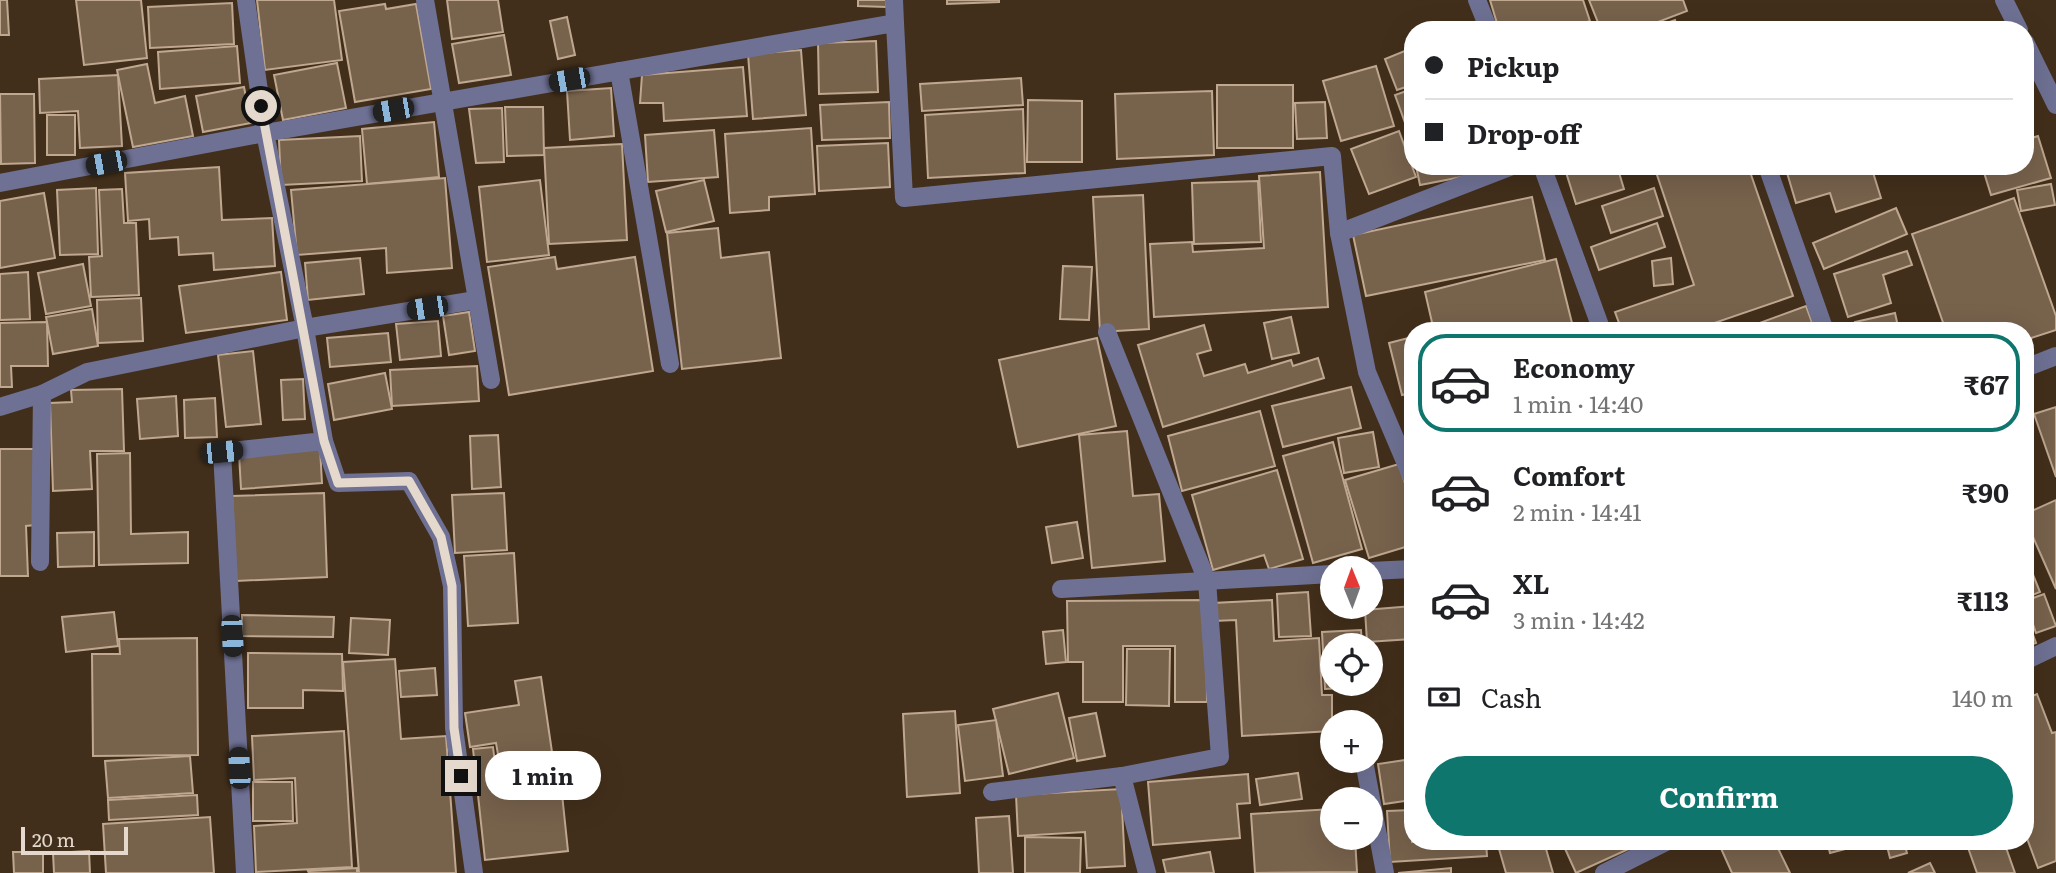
<!DOCTYPE html>
<html lang="en">
<head>
<meta charset="utf-8">
<style>
  :root { --surface:#fff; --page:#f2f2f2; --text:#202124; --muted:#757577; --line:#e0e0e0; --accent:#0f766e }
  body { margin:0; font-family:Literata,serif; background:var(--page); color:var(--text); height:100vh; display:flex; flex-direction:column; font-size:26px; white-space:nowrap }
  * { box-sizing:border-box; margin:0 }
  p { font-size:23px; color:var(--muted) }
  .icon { flex:none; width:38px; height:38px; fill:none; stroke:currentColor; stroke-width:2; stroke-linecap:round; stroke-linejoin:round }
  .map { position:relative; flex:1; overflow:hidden }
  .panel { position:absolute; left:1404px; top:322px; width:630px; height:528px; display:flex; flex-direction:column; background:var(--surface); border-radius:28px; box-shadow:0 7px 28px #0002 }
  .panel>* { flex:none }
  .hud { position:absolute; left:1404px; top:21px; width:630px; height:154px; border-radius:28px; box-shadow:0 7px 28px #0002; display:grid; align-content:center; height:154px; padding:0 21px; background:var(--surface) }
  .needle { width:46px; rotate:359deg }
  .buttons { position:absolute; left:1320px; top:556px; display:grid; gap:14px }
  .buttons a { display:grid; place-items:center; width:63px; height:63px; border-radius:50%; background:var(--surface); box-shadow:0 7px 28px #0002; font-size:35px }
  .scale { position:absolute; left:21px; bottom:18px; width:107px; box-sizing:border-box; padding-left:7px; border:4px solid #e5d8cc; border-top:0; font-size:19px; line-height:24px; white-space:nowrap; color:#e5d8cc; -webkit-text-stroke:5px #422f1b; paint-order:stroke }
  .end { position:absolute; width:32px; height:32px; margin:-16px; border:9px solid #e5d8cc; background:#111; box-shadow:0 0 0 4px #111 }
  .from { border-radius:50% }
  .bubble { position:absolute; height:49px; border-radius:24px; background:var(--surface); box-shadow:0 7px 28px #0002; font-size:23px; font-weight:700; line-height:49px; text-align:center }
  .car { position:absolute; width:21px; height:42px; margin:-21px -10px; border-radius:9px; box-shadow:0 0 5px 2px #0007; background:linear-gradient(#222 24%,#8ab4d8 0 40%,#222 0 76%,#8ab4d8 0 86%,#222 0) }
  .hud b { display:flex; align-items:center; gap:24px; height:66px; font-size:26px }
  .hud b+b { border-top:2px solid var(--line) }
  .hud i { width:18px; height:18px; background:var(--text) }
  ul { padding:12px 0 0; list-style:none }
  li { display:flex; align-items:center; gap:21px; height:98px; margin:0 14px 10px; padding:0 7px; border:4px solid transparent; border-radius:28px }
  li div { flex:1 }
  li b { display:block; font-size:26px }
  li em { font-style:normal; font-weight:700 }
  li.current { border-color:var(--accent) }
  li>.icon { width:63px; height:63px; stroke-width:1.5 }
  .pay { display:flex; align-items:center; gap:18px; height:77px; padding:0 21px; font-size:26px }
  .pay p { margin-inline-start:auto }
  .button { display:flex; gap:14px; margin-top:auto; padding:14px 21px }
  .button a { flex:1; height:80px; border-radius:42px; background:var(--accent); color:#fff; font-size:28px; font-weight:700; line-height:80px; text-align:center }
  .map>svg:first-child { display:block }
</style>
</head>
<body>
<div class="map">
<svg width="2056" height="873" viewBox="0 0 2056 873">
  <rect width="100%" height="100%" fill="#422f1b"/>
  <g fill="#77624c" stroke="#bfa790" stroke-width="2">
    <path d="M0 0H7L9 35H0Z"/>
    <path d="M76 0H141L147 58 84 65Z"/>
    <path d="M257 0H334L342 60 265 70Z"/>
    <path d="M447 0H498L503 32 452 39Z"/>
    <path d="M858 0H886V7L858 6Z"/>
    <path d="M947 0H999V2L947 4Z"/>
    <path d="M1490 0H1583L1590 21 1563 30H1499Z"/>
    <path d="M1589 0H1683L1687 11 1637 30H1601Z"/>
    <path d="M232 3 234 44 150 48 148 7Z"/>
    <path d="M385 4 386 9 416 4 431 89 355 102 339 11Z"/>
    <path d="M567 17 575 55 558 59 550 21Z"/>
    <path d="M1675 20 1678 30H1647Z"/>
    <path d="M1474 22 1477 30H1454Z"/>
    <path d="M504 35 511 75 459 83 452 44Z"/>
    <path d="M876 41 878 92 819 94 818 43Z"/>
    <path d="M237 46 240 83 160 89 158 52Z"/>
    <path d="M1412 48V85L1397 90 1385 59Z"/>
    <path d="M801 50 806 115 753 119 748 54Z"/>
    <path d="M337 63 346 108 283 120 274 75Z"/>
    <path d="M147 64 155 103 185 96 193 136 133 147 117 70Z"/>
    <path d="M1376 66 1394 126 1341 141 1323 81Z"/>
    <path d="M743 67 747 116 664 121 663 103H640L642 75Z"/>
    <path d="M118 75 122 146 80 148 78 111 40 113 39 79Z"/>
    <path d="M1021 78 1023 105 922 111 920 84Z"/>
    <rect x="1217" y="85" width="76" height="63"/>
    <path d="M244 87 251 123 203 132 196 96Z"/>
    <path d="M611 88 614 136 570 140 567 91Z"/>
    <path d="M1412 89V129L1408 131 1395 95Z"/>
    <path d="M1212 91 1214 155 1117 159 1115 94Z"/>
    <path d="M0 94H34L35 163 1 164Z"/>
    <path d="M1028 100 1082 101V162H1027Z"/>
    <path d="M889 102 890 138 822 140 820 105Z"/>
    <path d="M1325 102 1327 138 1297 139 1295 103Z"/>
    <path d="M505 107H543L544 155 507 156Z"/>
    <path d="M502 108 504 162 476 163 469 109Z"/>
    <path d="M1023 109 1025 173 928 178 925 115Z"/>
    <rect x="47" y="115" width="28" height="40"/>
    <path d="M434 122 439 177 367 184 362 129Z"/>
    <path d="M811 128 815 194 769 197V210L730 213 725 134Z"/>
    <path d="M714 130 718 177 648 182 645 135Z"/>
    <path d="M1399 131 1416 177 1369 194 1351 149Z"/>
    <path d="M360 136 362 181 281 185 279 140Z"/>
    <path d="M2038 136 2051 178 1991 195 1982 166H2025V140Z"/>
    <path d="M888 143 890 187 819 191 817 146Z"/>
    <path d="M622 144 627 240 549 244 544 148Z"/>
    <path d="M1416 166H1465L1467 176 1420 185Z"/>
    <path d="M1564 166H1617L1624 189 1576 204Z"/>
    <path d="M1654 166H1748L1793 296 1691 331H1622L1615 312 1694 285Z"/>
    <path d="M1785 166H1871L1881 198 1836 212 1830 193 1796 203Z"/>
    <path d="M219 167 222 220 272 218 275 266 214 270 213 253 179 255 178 237 150 239 149 219 128 221 125 173Z"/>
    <path d="M1320 172 1328 307 1154 317 1150 244 1192 242 1193 252 1264 248 1259 176Z"/>
    <path d="M445 178 452 268 387 273 386 248 297 255 291 190Z"/>
    <path d="M540 180 549 255 487 262 479 187Z"/>
    <path d="M704 180 714 221 666 232 656 191Z"/>
    <path d="M1258 181 1261 242 1194 244 1192 183Z"/>
    <path d="M2051 184 2055 205 2021 211 2017 190Z"/>
    <path d="M96 188 98 254 60 255 57 190Z"/>
    <path d="M1654 188 1663 216 1611 233 1602 206Z"/>
    <path d="M122 189 124 223H136L139 295 91 297 89 257 102 256 99 190Z"/>
    <path d="M44 193 55 258 0 268V201Z"/>
    <path d="M1143 195 1149 329 1100 332 1093 197Z"/>
    <path d="M1532 197 1545 260 1366 296 1353 235Z"/>
    <path d="M2014 198 2056 316V330L2025 340V331H1946L1912 234Z"/>
    <path d="M1896 208 1907 234 1824 269 1813 243Z"/>
    <path d="M1657 223 1665 247 1599 270 1591 247Z"/>
    <path d="M718 228 721 258 769 252 781 358 682 369 667 233Z"/>
    <path d="M1907 251 1912 265 1883 275 1891 303 1848 317 1834 274Z"/>
    <path d="M555 257 557 269 635 257 653 371 509 395 488 267Z"/>
    <path d="M360 258 364 294 308 300 305 263Z"/>
    <path d="M1671 258 1673 284 1654 286 1652 261Z"/>
    <path d="M1556 259 1574 331H1434L1425 292Z"/>
    <path d="M83 264 91 306 46 314 38 273Z"/>
    <path d="M1063 266 1092 267 1089 320 1060 319Z"/>
    <path d="M28 272 30 319 0 320V274Z"/>
    <path d="M281 272 287 320 186 333 179 286Z"/>
    <path d="M141 298 143 341 98 343 97 300Z"/>
    <path d="M1806 306 1815 331H1738Z"/>
    <path d="M92 309 98 346 53 354 46 317Z"/>
    <path d="M469 312 475 351 449 355 443 316Z"/>
    <path d="M1895 313 1899 331H1857L1855 322Z"/>
    <path d="M1291 317 1299 353 1272 359 1264 323Z"/>
    <path d="M438 321 441 356 400 360 396 324Z"/>
    <path d="M47 322 48 366H11L12 387H0V323Z"/>
    <path d="M1204 325 1211 350 1197 354 1204 376 1245 364 1248 373 1291 360 1293 366 1318 358 1324 378 1163 427 1138 345Z"/>
    <path d="M388 333 391 362 330 367 327 338Z"/>
    <path d="M1412 337V393L1402 395 1389 343Z"/>
    <path d="M1097 338 1116 426 1018 447 999 360Z"/>
    <path d="M253 351 261 424 226 427 218 355Z"/>
    <path d="M477 366 479 401 392 406 390 370Z"/>
    <path d="M385 373 392 409 334 420 328 384Z"/>
    <path d="M303 379 305 419 283 420 281 380Z"/>
    <path d="M1351 387 1361 428 1283 447 1272 406Z"/>
    <path d="M122 389 124 451H90L92 489 53 491 50 403 72 402 71 390Z"/>
    <path d="M176 396 178 436 140 439 137 399Z"/>
    <path d="M215 398 217 437 185 438 184 400Z"/>
    <path d="M2056 407V477L2034 414Z"/>
    <path d="M1260 411 1275 466 1182 491 1168 436Z"/>
    <path d="M1127 431 1133 496 1159 494 1165 561 1092 568 1079 435Z"/>
    <path d="M1373 432 1379 467 1344 473 1338 438Z"/>
    <path d="M498 435 501 487 472 489 470 436Z"/>
    <path d="M1333 442 1362 549 1313 563 1283 456Z"/>
    <path d="M320 448 322 483 241 489 239 454Z"/>
    <path d="M0 449H34L35 525 26 526 28 576H0Z"/>
    <path d="M130 453 131 534 188 532V563L99 565 97 454Z"/>
    <path d="M1399 464 1412 506V545L1369 558 1345 480Z"/>
    <path d="M1277 470 1303 559 1269 569 1264 555 1213 570 1192 495Z"/>
    <path d="M324 493 327 577 236 581 232 496Z"/>
    <path d="M504 493 507 550 455 553 452 495Z"/>
    <path d="M2056 500V589L2025 519V514Z"/>
    <path d="M1077 522 1083 558 1052 563 1046 527Z"/>
    <path d="M94 532V566L58 567 57 533Z"/>
    <path d="M514 553 518 623 468 626 464 556Z"/>
    <path d="M2025 555 2040 592 2025 598Z"/>
    <path d="M1308 592 1311 636 1279 637 1277 594Z"/>
    <path d="M2044 594 2056 626 2036 633 2025 601Z"/>
    <path d="M1206 600 1207 702H1175V646H1123V702H1083V662H1068L1067 601Z"/>
    <path d="M1272 600 1274 641 1319 638 1322 695H1332V731L1242 736 1236 620 1214 621 1213 603Z"/>
    <path d="M1412 606V639L1367 642 1365 610Z"/>
    <path d="M114 612 118 646 66 652 62 617Z"/>
    <path d="M2025 613 2036 643 2025 647Z"/>
    <path d="M242 615 334 617 333 637 242 636Z"/>
    <path d="M351 618 390 620 388 655 349 653Z"/>
    <path d="M1063 630 1066 662 1046 664 1043 632Z"/>
    <path d="M1361 630 1362 646H1332V684H1364V687L1325 689 1322 632Z"/>
    <path d="M197 638 198 755 93 756 92 654H120L119 639Z"/>
    <path d="M1127 649H1170L1169 706 1126 705Z"/>
    <path d="M248 653 342 654 343 691 303 690V708H248Z"/>
    <path d="M395 659 401 739 446 736 456 873H359L343 662Z"/>
    <path d="M435 668 437 695 401 697 399 671Z"/>
    <path d="M541 677 552 752 499 760 496 743 470 747 465 713 519 705 515 681Z"/>
    <path d="M1058 693 1074 758 1009 774 993 709Z"/>
    <path d="M2037 694 2052 733 2056 732V861L2038 868 2025 833V699Z"/>
    <path d="M955 711 960 793 907 797 903 714Z"/>
    <path d="M1096 713 1105 756 1077 761 1069 718Z"/>
    <path d="M996 720 1003 776 965 781 958 725Z"/>
    <path d="M344 731 352 867 256 872 254 826 297 823 295 778 254 780 252 736Z"/>
    <path d="M493 747 495 763 558 756 568 851 485 860 473 749Z"/>
    <path d="M190 756 193 793 108 798 105 761Z"/>
    <path d="M1412 759V800L1384 804 1378 764Z"/>
    <path d="M1298 773 1302 799 1260 805 1256 779Z"/>
    <path d="M1248 774 1250 803 1237 804 1240 838 1153 845 1148 782Z"/>
    <path d="M253 782H292L293 821H253Z"/>
    <path d="M1121 789 1125 866 1087 868 1085 832 1018 836 1016 795Z"/>
    <path d="M197 795 198 815 109 820 108 800Z"/>
    <path d="M1332 809V838H1355L1357 872 1255 873 1251 814Z"/>
    <path d="M1412 810V842H1486L1487 856 1390 862 1387 811Z"/>
    <path d="M1009 816 1013 873H979L976 818Z"/>
    <path d="M210 817 214 873H106L103 824Z"/>
    <path d="M1025 837 1081 838 1080 873H1025Z"/>
    <path d="M1497 842H1544L1553 873H1506Z"/>
    <path d="M1562 842H1644L1576 873Z"/>
    <path d="M1724 842H1775L1790 873H1732L1719 844Z"/>
    <path d="M1827 842H1872L1830 853Z"/>
    <path d="M1886 842H1904L1907 853 1890 858Z"/>
    <path d="M1966 842H2004L2015 873H1977Z"/>
    <path d="M89 851 90 873H54L53 853Z"/>
    <path d="M13 852H43V873H14Z"/>
    <path d="M1210 852 1214 873H1166L1163 860Z"/>
    <path d="M1930 863 1935 873H1908Z"/>
    <path d="M357 868V873H309L308 871Z"/>
    <path d="M1451 868V873H1398Z"/>
  </g>
  <g fill="none" stroke-linecap="round" stroke-linejoin="round">
    <g stroke="#6f7194" stroke-width="18">
      <path d="M425 0 491 380"/>
      <path d="M894 0 895 23"/>
      <path d="M1477 0 1489 30"/>
      <path d="M2004 0 2019 30"/>
      <path d="M2025 42 2056 105"/>
      <path d="M619 71 670 364"/>
      <path d="M1542 166 1602 331"/>
      <path d="M1767 166 1825 331"/>
      <path d="M0 183 265 133 246 0"/>
      <path d="M1339 233 1512 166"/>
      <path d="M1107 332 1207 581 1220 757 1122 776 1147 873"/>
      <path d="M2025 368 2056 356"/>
      <path d="M0 407 42 394 87 372 305 328 476 300"/>
      <path d="M324 441 338 483 409 481 441 537 452 586 454 728 474 873"/>
      <path d="M40 562 42 394"/>
      <path d="M1370 571 1412 569"/>
      <path d="M1061 589 1332 574"/>
      <path d="M2025 661 2056 646"/>
      <path d="M1364 761 1385 873"/>
      <path d="M992 792 1122 776"/>
      <path d="M245 873 222 452 324 441 305 328 265 133 895 23 904 198 1332 156 1339 233 1367 372 1412 478"/>
      <path d="M1604 873 1666 842"/>
    </g>
  </g>
  <g fill="none" stroke-linecap="round" stroke-linejoin="round">
    <path stroke="#e5d8cc" stroke-width="9" d="M261 106 324 441 338 483 409 481 441 537 452 586 454 728 461 776"/>
  </g>
</svg>
<div class="buttons">
<a><svg class="needle" viewBox="-14 -14 28 28"><path d="M0-13l5 13h-10z" fill="#e53935"/><path d="M0 13l5-13h-10z" fill="#757577"/></svg></a>
<a><svg class="icon" aria-label="locate" viewBox="0 0 24 24"><circle cx="12" cy="12" r="6"/><path d="M12 2v4M12 18v4M2 12h4M18 12h4"/></svg></a>
<a>+</a>
<a>−</a>
</div>
<div class="scale">20 m</div>
<i class="end from" style="left:261px;top:106px"></i>
<i class="end" style="left:461px;top:776px"></i>
<div class="bubble" style="left:485px;top:751px;width:116px">1 min</div>
<i class="car" style="left:569px;top:80px;rotate:260deg"></i>
<i class="car" style="left:393px;top:110px;rotate:260deg"></i>
<i class="car" style="left:106px;top:163px;rotate:259deg"></i>
<i class="car" style="left:427px;top:308px;rotate:261deg"></i>
<i class="car" style="left:222px;top:452px;rotate:84deg"></i>
<i class="car" style="left:232px;top:636px;rotate:177deg"></i>
<i class="car" style="left:239px;top:768px;rotate:357deg"></i>
<div class="hud">
<b><i class="from"></i>Pickup</b>
<b><i></i>Drop-off</b>
</div>
<section class="panel">
<ul>
<li class="current"><svg class="icon" aria-label="car" viewBox="0 0 24 24"><path d="M5 17H2v-5l4-1 3-4h7l3 4 3 1v5h-3M9 17h6M6 11h13"/><circle cx="7" cy="17" r="2"/><circle cx="17" cy="17" r="2"/></svg><div><b>Economy</b><p>1 min · 14:40</p></div><em>₹67</em></li>
<li><svg class="icon" aria-label="car" viewBox="0 0 24 24"><path d="M5 17H2v-5l4-1 3-4h7l3 4 3 1v5h-3M9 17h6M6 11h13"/><circle cx="7" cy="17" r="2"/><circle cx="17" cy="17" r="2"/></svg><div><b>Comfort</b><p>2 min · 14:41</p></div><em>₹90</em></li>
<li><svg class="icon" aria-label="car" viewBox="0 0 24 24"><path d="M5 17H2v-5l4-1 3-4h7l3 4 3 1v5h-3M9 17h6M6 11h13"/><circle cx="7" cy="17" r="2"/><circle cx="17" cy="17" r="2"/></svg><div><b>XL</b><p>3 min · 14:42</p></div><em>₹113</em></li>
</ul>
<div class="pay"><svg class="icon" aria-label="cash" viewBox="0 0 24 24"><path d="M3 7h18v10H3z"/><circle cx="12" cy="12" r="2"/></svg>Cash<p>140 m</p></div>
<div class="button"><a>Confirm</a></div>
</section>
</div>
</body>
</html>
